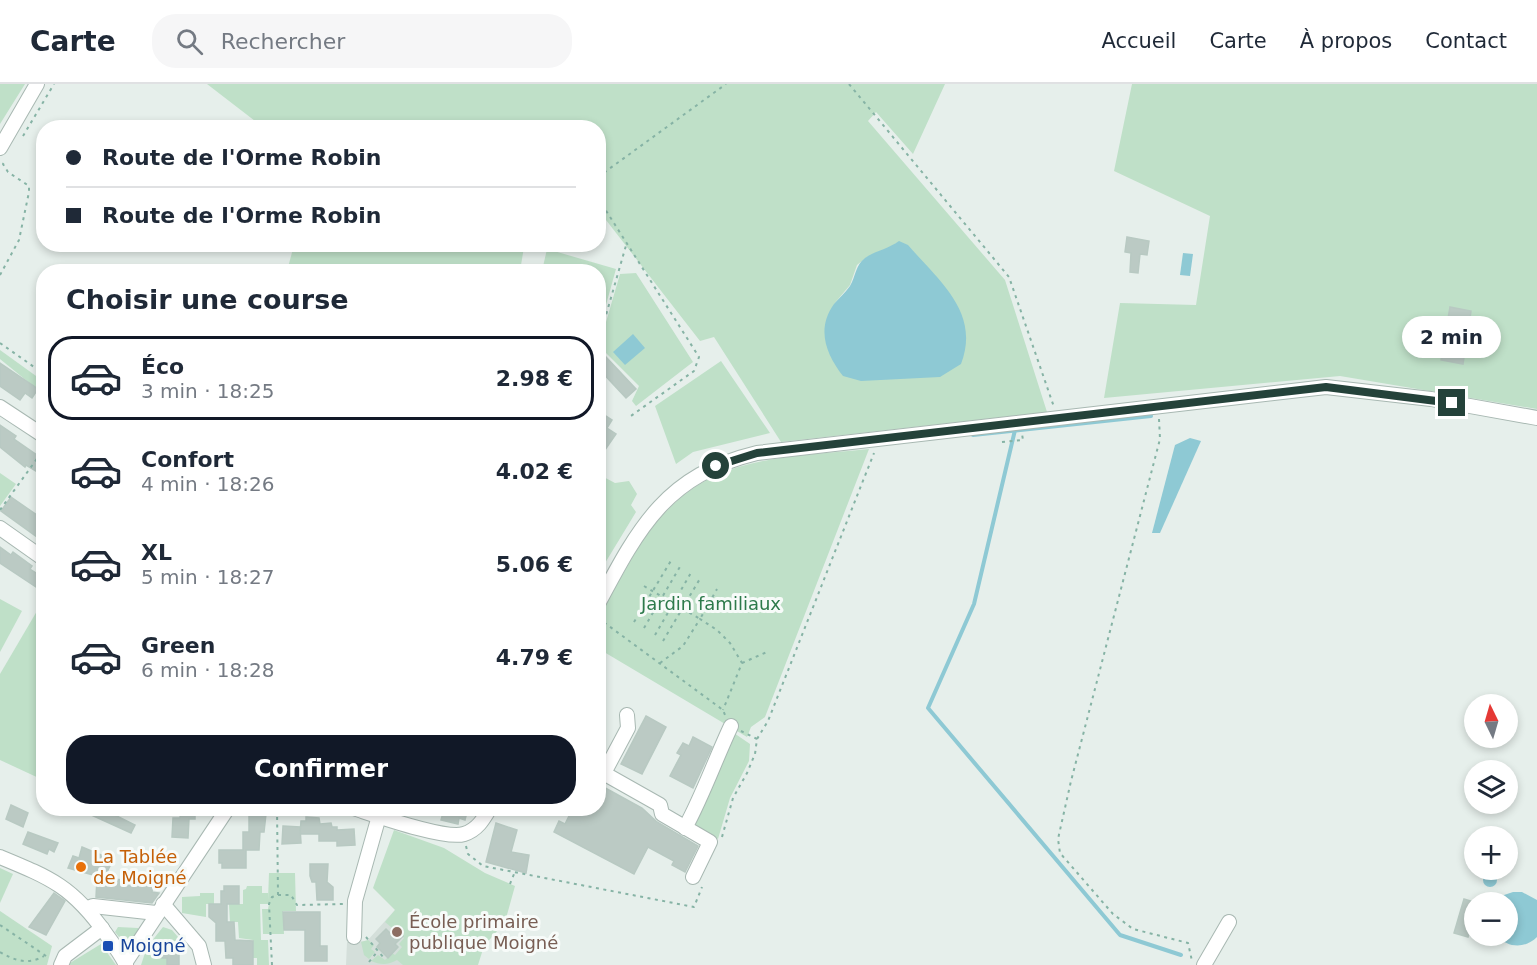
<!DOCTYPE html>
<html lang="fr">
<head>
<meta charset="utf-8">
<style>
  :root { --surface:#fff; --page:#f6f6f7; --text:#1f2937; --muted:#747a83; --line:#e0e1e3; --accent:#111827 }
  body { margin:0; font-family:"DejaVu Sans",sans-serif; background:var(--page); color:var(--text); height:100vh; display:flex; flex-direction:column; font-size:22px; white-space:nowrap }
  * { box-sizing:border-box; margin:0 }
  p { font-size:20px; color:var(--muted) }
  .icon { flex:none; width:33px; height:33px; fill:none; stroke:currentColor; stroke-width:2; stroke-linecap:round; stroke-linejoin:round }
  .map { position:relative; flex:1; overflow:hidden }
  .side { position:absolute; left:36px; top:180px; width:570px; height:552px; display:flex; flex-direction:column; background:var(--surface); border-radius:24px; box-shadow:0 3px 9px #0003 }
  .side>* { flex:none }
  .guide { position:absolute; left:36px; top:36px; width:570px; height:132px; border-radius:24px; box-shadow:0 3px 9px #0003; display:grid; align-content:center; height:132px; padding:0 30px; background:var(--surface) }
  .needle { width:39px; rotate:355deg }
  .tools { position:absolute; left:1464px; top:610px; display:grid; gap:12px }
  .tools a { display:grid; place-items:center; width:54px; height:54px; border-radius:50%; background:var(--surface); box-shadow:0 3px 9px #0003; font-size:30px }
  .end { position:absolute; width:27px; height:27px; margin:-14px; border:8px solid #24423a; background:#fff; box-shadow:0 0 0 3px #fff }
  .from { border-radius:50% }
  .bubble { position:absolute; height:42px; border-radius:21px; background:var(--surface); box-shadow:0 3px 9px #0003; font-size:20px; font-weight:600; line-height:42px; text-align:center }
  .guide b { display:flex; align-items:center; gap:21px; height:57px; font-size:22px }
  .guide b+b { border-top:2px solid var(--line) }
  .guide i { width:15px; height:15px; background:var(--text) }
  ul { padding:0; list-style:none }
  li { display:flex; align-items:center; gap:18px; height:84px; margin:0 12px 9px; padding:0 18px; border:3px solid transparent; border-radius:24px }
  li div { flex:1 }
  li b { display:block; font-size:22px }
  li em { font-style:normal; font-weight:600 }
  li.current { border-color:var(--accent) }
  li>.icon { width:54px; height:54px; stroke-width:1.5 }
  h2 { padding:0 30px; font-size:27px; line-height:72px }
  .cta { display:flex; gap:12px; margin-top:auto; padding:12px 30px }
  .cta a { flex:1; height:69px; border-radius:24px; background:var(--accent); color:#fff; font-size:24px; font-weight:600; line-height:69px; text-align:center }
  header { display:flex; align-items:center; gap:36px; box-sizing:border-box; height:84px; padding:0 30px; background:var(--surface); border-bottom:2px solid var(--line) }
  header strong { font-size:28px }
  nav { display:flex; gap:33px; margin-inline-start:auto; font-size:21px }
  .search { width:420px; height:54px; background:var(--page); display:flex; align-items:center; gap:15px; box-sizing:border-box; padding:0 21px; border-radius:24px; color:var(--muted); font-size:22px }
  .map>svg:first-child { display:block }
</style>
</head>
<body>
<header>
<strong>Carte</strong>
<div class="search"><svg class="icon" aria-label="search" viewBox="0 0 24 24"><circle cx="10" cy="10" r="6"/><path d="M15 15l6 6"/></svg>Rechercher</div>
<nav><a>Accueil</a><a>Carte</a><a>À propos</a><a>Contact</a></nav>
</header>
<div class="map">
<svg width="1537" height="881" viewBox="0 0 1537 881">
  <rect width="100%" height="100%" fill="#e6efeb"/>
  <path fill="#d4dfda" d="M395 826 456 881H346L347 858 367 857Z"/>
  <g fill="#bfe0c8" fill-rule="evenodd">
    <path d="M0 0H25L0 40Z"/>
    <path d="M207 0H945L913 70 876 28 868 37 1005 196 1047 328 781 358 714 253 700 257 599 127 598 44 263 43ZM898 158 834 220 850 201 857 181 867 173 885 167Z"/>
    <path d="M1132 0H1537V325L1340 292 1104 314 1120 219 1196 221 1210 132 1114 87Z"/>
    <path d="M517 160 524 163 520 187H287L294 161Z"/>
    <path d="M547 165 616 185 599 246 598 188 542 187Z"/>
    <path d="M636 189 693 278 636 322 632 317 639 302 599 262 620 190Z"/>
    <path d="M0 266 43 297V310L0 275Z"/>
    <path d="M721 277 770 349 693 368 676 380 655 322Z"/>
    <path d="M869 365 765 633 751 643 747 653 599 565C599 555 596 542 599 533 606 515 619 498 628 481 689 371 758 376 869 365Z"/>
    <path d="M0 389 16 400 0 422Z"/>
    <path d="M598 390 615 399 629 397 637 410 631 421 636 428 599 489Z"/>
    <path d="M0 515 22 527 0 568Z"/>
    <path d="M37 527 44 530 43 696 0 676V590Z"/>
    <path d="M731 647 750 660 749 677 730 714 718 755 691 739Z"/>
    <path d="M394 746 444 764 485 789 515 802 505 838 484 862 478 881H403L397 876C388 881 381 881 371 877L378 871 385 876 392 869 395 871 402 863 399 860 404 854 385 838 395 826 373 804Z"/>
    <path d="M0 784 13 790 0 819Z"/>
    <path d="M269 789H295L296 827H283L284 850H263L262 825H268L269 820H260L261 856H268L269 881H257V874H250L253 856 239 854 238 838H230L229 820H243V806L246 805 247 802H262V809H268V816Z"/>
    <path d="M200 809H214V820H206V833L182 829V813L200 812Z"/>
    <path d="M0 827 52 862 47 881H0Z"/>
    <path d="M118 843 138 844V847L131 857 124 859 115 848Z"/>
    <path d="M163 843 172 846 184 860 162 861V874H167V881H141L147 863Z"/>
    <path d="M368 856 374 861 371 865 375 868 369 875 364 871 361 858Z"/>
    <path d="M101 860 116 881H70V879Z"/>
  </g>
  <g fill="#8ec9d4">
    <path d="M899 157 908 161C938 196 981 228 961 280L940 293 861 297 843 292C826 270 816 245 834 220 839 214 845 209 850 202 856 192 855 182 865 174 875 167 888 165 899 157Z"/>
    <path d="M1183 169 1193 170 1190 192 1180 191Z"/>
    <path d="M633 250 645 264 625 281 613 268Z"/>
    <path d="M1190 354 1201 357 1160 449H1152L1175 361Z"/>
    <circle cx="1490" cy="796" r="7"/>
    <path d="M1513 808H1522L1537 816V853C1525 865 1508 864 1497 852H1508V819H1495L1504 811Z"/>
  </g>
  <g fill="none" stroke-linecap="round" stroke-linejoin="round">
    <g stroke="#8ec9d4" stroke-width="4">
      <path d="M1015 346 974 520 928 624 1120 851 1181 871"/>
      <path d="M973 351 1151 332"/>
    </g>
  </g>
  <g fill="#bbcac4" stroke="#b8c9c2" stroke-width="1.5">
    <path d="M1127 153 1149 157 1147 171 1140 170 1138 189 1130 188 1131 169 1125 168Z"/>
    <path d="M1450 223 1471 227 1463 280 1441 276Z"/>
    <path d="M606 273 636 305 626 314 598 284V280Z"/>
    <path d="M0 279 38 305 32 314 25 309 20 316 0 302Z"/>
    <path d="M598 327 612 336 607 344 616 350 598 376Z"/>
    <path d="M0 341 16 352 14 355 44 376V392L26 381 25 383 0 363Z"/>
    <path d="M11 413 44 436V458L1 427Z"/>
    <path d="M0 463 11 471 13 468 32 482 30 485 42 493 36 503 0 479Z"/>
    <path d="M646 632 666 643 642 690 621 680Z"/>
    <path d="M693 653 712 663 693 704 670 692 681 671 677 669 683 659 689 662Z"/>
    <path d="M598 700 642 724 657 738 698 762 685 788 672 781 674 777 648 763 634 790 554 748 559 737 565 740 573 724H598Z"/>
    <path d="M11 721 28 729 23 743 6 735Z"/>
    <path d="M76 724H101L135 741 131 749Z"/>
    <path d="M181 724H195V735H189L188 754 172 753 173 734H180Z"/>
    <path d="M437 724H468L465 736 459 734 458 740 441 736 443 729 437 727Z"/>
    <path d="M249 730H266L264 748H260L259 766H246V784H222V779H219V766H243V748H249Z"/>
    <path d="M306 733 319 734 320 740 331 739 332 743H337V746L354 745 355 761 337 762V757H319V750H300L301 737H306Z"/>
    <path d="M496 739 517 746 511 768 529 771 526 789 486 778Z"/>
    <path d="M283 742 300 743 301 759 282 760Z"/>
    <path d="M28 748 58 759 54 768 49 765 47 770 23 760Z"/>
    <path d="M82 763 113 776 104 794 68 784 73 772 79 774Z"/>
    <path d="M310 780H328L327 798 333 803V816H317L316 798H312L310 792Z"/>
    <path d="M97 794 153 798 152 808 159 809 152 819 96 813Z"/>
    <path d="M224 802H239V820H227V838H234L235 856 253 857V881H233V874H226L225 857H216V839L209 833V820H221V807H224Z"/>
    <path d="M54 809 65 817 46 851 29 843Z"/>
    <path d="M1464 815 1474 818V830L1468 853 1454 849Z"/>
    <path d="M283 828H320V862H327V877H305V846H284Z"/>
    <path d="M386 845 391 850 395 845 403 852 395 860 398 863 388 874 377 863 380 859 376 855Z"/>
    <path d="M179 860V881H167V874H162V861Z"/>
  </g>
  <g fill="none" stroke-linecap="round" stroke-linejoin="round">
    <defs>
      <g id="minor">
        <path d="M0 64 37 0"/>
        <path d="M0 323 44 352"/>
        <path d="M0 444 44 475"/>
        <path d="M598 520C639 443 666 391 757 369L1326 303 1431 315 1537 334"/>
        <path d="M598 686 660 721 662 730 710 758 693 793"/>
        <path d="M604 689 628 644 627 631"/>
        <path d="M353 724C375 731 445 756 464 750 477 746 483 736 490 724"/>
        <path d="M685 744C703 711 715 676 731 642"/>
        <path d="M0 773C51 794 73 803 106 850 113 860 121 870 126 881"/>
        <path d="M163 820 199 862 204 881"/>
        <path d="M88 824 93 822 156 829"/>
        <path d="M354 853 355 817 379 732"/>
        <path d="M125 879 228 724"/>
        <path d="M61 881 65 872 102 844"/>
        <path d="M1204 881 1229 838"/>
      </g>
    </defs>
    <use href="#minor" stroke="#a8b8b2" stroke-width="16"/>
    <g stroke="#86b3a5" stroke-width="2" stroke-dasharray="3 4.5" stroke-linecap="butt">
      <path d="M849 0 1009 193 1054 323"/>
      <path d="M23 52 54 0"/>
      <path d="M598 93 726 0"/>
      <path d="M598 114 699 273 694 287 628 334"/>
      <path d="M0 191 19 156 29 108V102L8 88 3 80 6 76"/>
      <path d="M0 259 44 290"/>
      <path d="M598 259 627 158"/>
      <path d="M1159 335 1160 355 1071 697 1058 755 1060 769 1113 830 1133 845 1188 859 1192 877"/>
      <path d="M1002 358 1023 356 1022 350"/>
      <path d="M0 426 44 365"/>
      <path d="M644 502 700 535 717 505"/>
      <path d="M598 534 723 626 725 631"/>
      <path d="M634 538 672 475"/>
      <path d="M644 544 681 481"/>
      <path d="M655 551 692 487"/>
      <path d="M663 557 701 493"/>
      <path d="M660 579 683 562 700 535 717 546 730 559 742 579 723 626"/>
      <path d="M742 579 767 568"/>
      <path d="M741 647 757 655"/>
      <path d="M722 753 733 714 747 689 755 670 757 655 768 637 874 369"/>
      <path d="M466 762 468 770 483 782 694 823 702 803"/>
      <path d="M510 800 514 790"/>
      <path d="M278 811H291L297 821 344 820"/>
      <path d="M0 841 49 874"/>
      <path d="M366 853 384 874"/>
      <path d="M0 868C15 877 29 881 44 872"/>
      <path d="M369 878 377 868"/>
      <path d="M272 881 269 820 272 813 278 811 277 724"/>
    </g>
    <use href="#minor" stroke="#fff" stroke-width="14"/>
  </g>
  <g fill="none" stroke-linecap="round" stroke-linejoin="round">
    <path stroke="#24423a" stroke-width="8" d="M716 382 757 369 1326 303 1452 319"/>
  </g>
  <circle fill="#e8710a" stroke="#f7fbf9" stroke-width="2" cx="81" cy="783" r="6"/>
  <circle fill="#8d6e63" stroke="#f7fbf9" stroke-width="2" cx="397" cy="848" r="6"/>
  <rect fill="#1a4fb4" stroke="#f7fbf9" stroke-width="2" x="102" y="856" width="12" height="12" rx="3"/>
  <g text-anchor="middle" stroke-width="6" stroke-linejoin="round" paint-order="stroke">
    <g font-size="18" fill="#2d7a4b" stroke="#f7fbf9">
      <text x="711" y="526">Jardin familiaux</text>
    </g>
    <g font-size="18" fill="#c56008" stroke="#f7fbf9" text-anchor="start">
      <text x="93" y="779">La Tablée<tspan x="93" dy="21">de Moigné</tspan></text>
    </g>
    <g font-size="18" fill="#785e54" stroke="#f7fbf9" text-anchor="start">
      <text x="409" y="844">École primaire<tspan x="409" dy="21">publique Moigné</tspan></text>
    </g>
    <g font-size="18" fill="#164399" stroke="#f7fbf9" text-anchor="start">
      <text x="120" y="868">Moigné</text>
    </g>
  </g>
</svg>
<div class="tools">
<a><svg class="needle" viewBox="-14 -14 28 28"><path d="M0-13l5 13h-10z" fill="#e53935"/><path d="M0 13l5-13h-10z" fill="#747a83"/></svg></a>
<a><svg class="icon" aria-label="layers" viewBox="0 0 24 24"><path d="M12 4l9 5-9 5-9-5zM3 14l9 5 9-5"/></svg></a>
<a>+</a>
<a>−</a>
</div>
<i class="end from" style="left:716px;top:382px"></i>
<i class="end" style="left:1452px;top:319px"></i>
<div class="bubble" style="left:1402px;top:232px;width:99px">2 min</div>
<div class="guide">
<b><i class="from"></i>Route de l'Orme Robin</b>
<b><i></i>Route de l'Orme Robin</b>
</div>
<section class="side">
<h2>Choisir une course</h2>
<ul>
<li class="current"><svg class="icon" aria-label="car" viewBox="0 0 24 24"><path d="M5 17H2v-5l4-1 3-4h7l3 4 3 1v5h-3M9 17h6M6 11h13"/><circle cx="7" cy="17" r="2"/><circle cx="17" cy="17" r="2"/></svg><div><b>Éco</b><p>3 min · 18:25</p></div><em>2.98 €</em></li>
<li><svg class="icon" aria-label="car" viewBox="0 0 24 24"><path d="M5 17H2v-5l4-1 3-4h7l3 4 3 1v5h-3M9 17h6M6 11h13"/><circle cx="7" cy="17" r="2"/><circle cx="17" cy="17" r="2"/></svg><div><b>Confort</b><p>4 min · 18:26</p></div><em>4.02 €</em></li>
<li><svg class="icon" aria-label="car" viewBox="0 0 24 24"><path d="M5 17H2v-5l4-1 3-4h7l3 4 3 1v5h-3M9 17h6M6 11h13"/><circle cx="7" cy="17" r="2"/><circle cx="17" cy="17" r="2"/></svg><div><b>XL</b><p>5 min · 18:27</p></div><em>5.06 €</em></li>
<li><svg class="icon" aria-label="car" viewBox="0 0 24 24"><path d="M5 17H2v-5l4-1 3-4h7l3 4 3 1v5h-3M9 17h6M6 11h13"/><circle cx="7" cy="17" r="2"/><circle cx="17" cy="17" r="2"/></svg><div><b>Green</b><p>6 min · 18:28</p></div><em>4.79 €</em></li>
</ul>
<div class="cta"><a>Confirmer</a></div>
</section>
</div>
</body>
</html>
